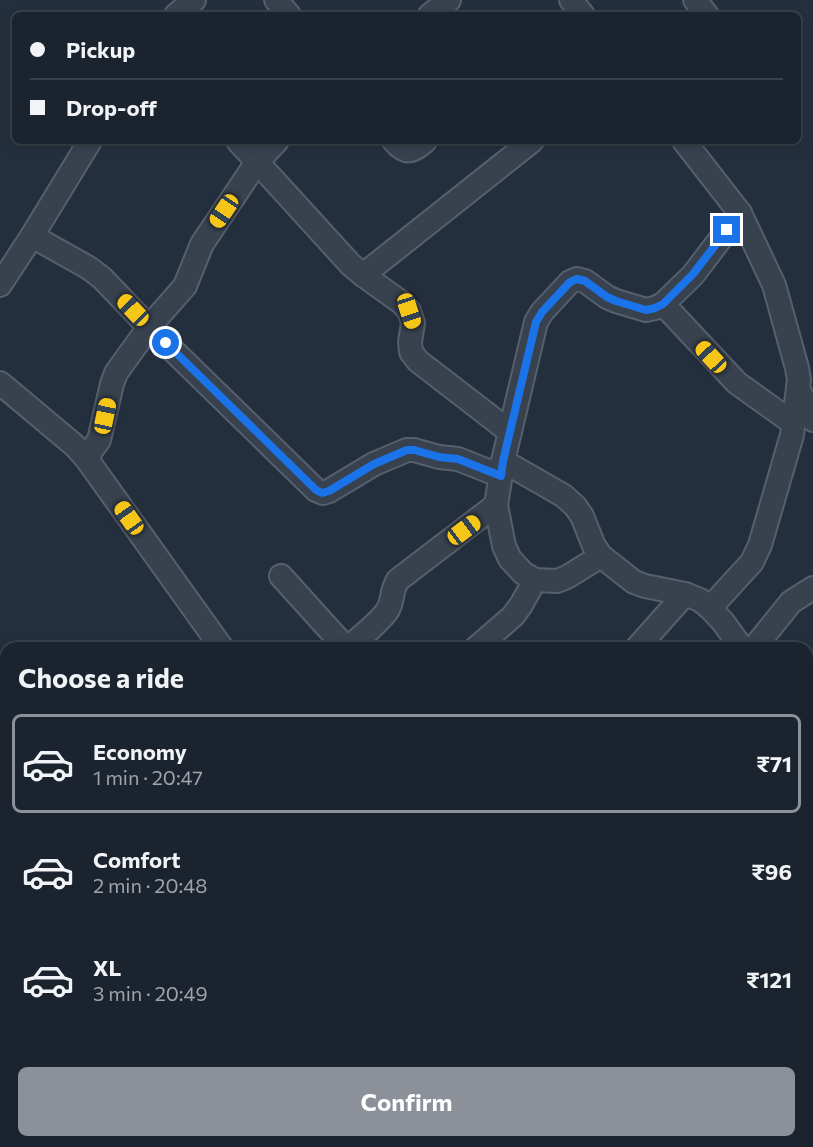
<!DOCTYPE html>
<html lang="en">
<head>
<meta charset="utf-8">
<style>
  :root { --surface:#1b232e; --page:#242b36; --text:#f1f3f6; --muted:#a0a4aa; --line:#39404a; --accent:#8c9099 }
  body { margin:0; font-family:Commissioner,sans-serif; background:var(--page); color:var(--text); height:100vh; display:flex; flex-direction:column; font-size:22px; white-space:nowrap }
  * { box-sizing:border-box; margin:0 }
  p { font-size:20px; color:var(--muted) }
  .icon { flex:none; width:33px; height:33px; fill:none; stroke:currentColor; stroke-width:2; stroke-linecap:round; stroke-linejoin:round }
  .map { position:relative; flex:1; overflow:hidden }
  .panel { position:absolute; left:0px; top:642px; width:813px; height:506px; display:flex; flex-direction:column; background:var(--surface); border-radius:18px 18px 0 0; box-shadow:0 3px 9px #0003,0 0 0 2px var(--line) }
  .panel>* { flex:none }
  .guide { position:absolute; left:12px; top:12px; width:789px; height:132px; border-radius:9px; box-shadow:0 3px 9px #0003,0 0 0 2px var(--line); display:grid; align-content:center; height:132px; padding:0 18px; background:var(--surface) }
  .end { position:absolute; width:27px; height:27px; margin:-14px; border:8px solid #1a73e8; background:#fff; box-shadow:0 0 0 3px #fff }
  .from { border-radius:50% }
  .car { position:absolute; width:18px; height:36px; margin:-18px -9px; border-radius:8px; box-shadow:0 0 4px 2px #0007; background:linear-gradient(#f5c518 24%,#345 0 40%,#f5c518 0 76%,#345 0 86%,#f5c518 0) }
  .guide b { display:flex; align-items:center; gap:21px; height:57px; font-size:22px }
  .guide b+b { border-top:2px solid var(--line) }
  .guide i { width:15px; height:15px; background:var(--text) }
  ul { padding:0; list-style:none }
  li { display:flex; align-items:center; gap:18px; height:99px; margin:0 12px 9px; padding:0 6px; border:3px solid transparent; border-radius:9px }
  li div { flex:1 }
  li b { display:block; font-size:22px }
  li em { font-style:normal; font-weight:700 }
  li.current { border-color:var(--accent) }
  li>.icon { width:54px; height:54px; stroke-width:1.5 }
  h2 { padding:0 18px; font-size:27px; line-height:72px }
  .button { display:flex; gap:12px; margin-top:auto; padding:12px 18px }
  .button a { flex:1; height:69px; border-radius:9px; background:var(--accent); color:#fff; font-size:24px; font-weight:700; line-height:69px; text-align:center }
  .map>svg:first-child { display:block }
</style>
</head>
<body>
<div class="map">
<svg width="813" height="1147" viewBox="0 0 813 1147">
  <rect width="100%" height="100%" fill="#242f3e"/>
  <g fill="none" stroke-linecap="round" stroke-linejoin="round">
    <defs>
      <g id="minor">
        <path d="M276 0 289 15"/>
        <path d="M571 0 583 15"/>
        <path d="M695 0 707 15"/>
        <path d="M176 15 194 0"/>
        <path d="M430 15 449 0"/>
        <path d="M238 141 351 265 363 275 402 303 409 311 413 323 410 342 411 352 418 361 510 432"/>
        <path d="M394 141C406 155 412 152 425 141"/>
        <path d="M684 141 740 213 774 285 797 368 799 380 792 435 760 545 752 562 710 608"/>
        <path d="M32 236 89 268 102 278 149 327 316 490 323 493 329 491 374 464 407 450H414L439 457 458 459 501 476"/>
        <path d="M363 275 532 141"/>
        <path d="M0 285 32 236 90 141"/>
        <path d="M663 304 737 383 793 423"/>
        <path d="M0 383 74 445 86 458 222 648"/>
        <path d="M798 388 813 420"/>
        <path d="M86 458 99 440 112 384 116 373 149 327 185 286 202 244 257 162 277 141"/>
        <path d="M503 461 564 496 575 506 582 516 594 546 601 556 634 582 645 586 685 594 700 600 710 608 723 622 742 648"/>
        <path d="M601 556 567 577 557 581 535 580 523 573 510 559 504 546 496 505 503 461 536 322 542 312 570 282 577 279 585 281 607 297 616 301 646 310 655 308 663 304 693 275 740 213"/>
        <path d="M281 576 346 648"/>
        <path d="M348 648C359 638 379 623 387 611 394 601 390 592 398 580L496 505"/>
        <path d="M476 648 513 616 521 605 535 580"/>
        <path d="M637 648 685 594"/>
        <path d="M754 648 791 602 813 588"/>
        <path d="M807 757 813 745"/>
        <path d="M807 909 813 898"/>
        <path d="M807 939 813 941"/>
        <path d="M807 1057 813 1037"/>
        <path d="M408 1142V1147"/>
        <path d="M545 1147 547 1142"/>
        <path d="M709 1147 710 1142"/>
      </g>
    </defs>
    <use href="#minor" stroke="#565f6c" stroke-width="26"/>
    <use href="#minor" stroke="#38414e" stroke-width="22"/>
  </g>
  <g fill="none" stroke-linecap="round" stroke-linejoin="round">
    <path stroke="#1a73e8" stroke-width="8" d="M166 343 316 490 322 493 329 491 374 464 407 450H414L439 457 458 459 501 476 503 461 536 322 542 312 570 282 577 279 585 281 607 297 616 301 646 310 655 308 663 304 693 274 727 230"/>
  </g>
</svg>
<i class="end from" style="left:166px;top:343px"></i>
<i class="end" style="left:727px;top:230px"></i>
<i class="car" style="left:224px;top:211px;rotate:214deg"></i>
<i class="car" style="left:133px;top:310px;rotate:316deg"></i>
<i class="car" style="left:409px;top:311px;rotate:162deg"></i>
<i class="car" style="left:711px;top:357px;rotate:317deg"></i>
<i class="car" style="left:105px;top:416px;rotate:12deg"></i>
<i class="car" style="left:129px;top:518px;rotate:325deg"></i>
<i class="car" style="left:464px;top:530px;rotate:53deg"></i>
<div class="guide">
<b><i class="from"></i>Pickup</b>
<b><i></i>Drop-off</b>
</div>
<section class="panel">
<h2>Choose a ride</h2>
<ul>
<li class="current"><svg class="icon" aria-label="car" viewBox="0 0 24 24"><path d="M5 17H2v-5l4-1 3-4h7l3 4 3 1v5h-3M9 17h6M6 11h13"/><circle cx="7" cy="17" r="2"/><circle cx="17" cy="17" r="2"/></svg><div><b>Economy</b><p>1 min · 20:47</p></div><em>₹71</em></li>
<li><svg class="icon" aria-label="car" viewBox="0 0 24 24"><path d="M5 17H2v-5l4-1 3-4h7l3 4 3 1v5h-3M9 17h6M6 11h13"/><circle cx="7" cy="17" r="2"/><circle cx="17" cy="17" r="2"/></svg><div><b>Comfort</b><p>2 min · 20:48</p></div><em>₹96</em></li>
<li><svg class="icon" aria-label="car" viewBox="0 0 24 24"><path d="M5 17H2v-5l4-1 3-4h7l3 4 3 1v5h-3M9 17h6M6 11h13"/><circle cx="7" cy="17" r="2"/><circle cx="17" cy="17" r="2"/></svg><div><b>XL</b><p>3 min · 20:49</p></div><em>₹121</em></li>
</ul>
<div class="button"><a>Confirm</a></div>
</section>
</div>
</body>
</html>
